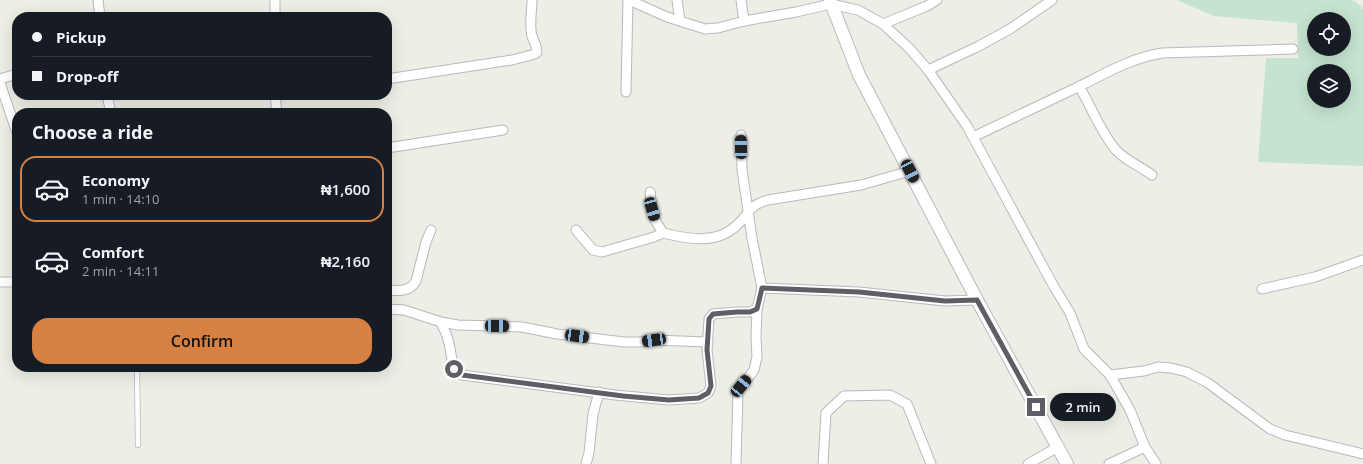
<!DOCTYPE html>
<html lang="en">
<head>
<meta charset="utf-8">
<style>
  :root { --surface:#171b24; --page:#20242c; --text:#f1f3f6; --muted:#9ea1a6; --line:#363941; --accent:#d78043 }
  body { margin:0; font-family:"Open Sans",sans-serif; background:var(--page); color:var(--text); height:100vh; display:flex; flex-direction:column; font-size:15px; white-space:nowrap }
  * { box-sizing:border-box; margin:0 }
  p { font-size:13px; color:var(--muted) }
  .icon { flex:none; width:22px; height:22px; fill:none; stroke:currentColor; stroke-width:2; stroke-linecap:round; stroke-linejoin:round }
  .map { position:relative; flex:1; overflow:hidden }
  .panel { position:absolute; left:12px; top:108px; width:380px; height:264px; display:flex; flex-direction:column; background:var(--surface); border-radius:16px; box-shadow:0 4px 16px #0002 }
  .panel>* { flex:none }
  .top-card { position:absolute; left:12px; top:12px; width:380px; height:88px; border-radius:16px; box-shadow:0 4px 16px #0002; display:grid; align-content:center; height:88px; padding:0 20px; background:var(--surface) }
  .fabs { position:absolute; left:1307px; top:12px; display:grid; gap:8px }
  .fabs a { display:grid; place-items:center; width:44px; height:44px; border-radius:50%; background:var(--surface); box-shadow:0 4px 16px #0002; font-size:20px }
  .end { position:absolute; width:18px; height:18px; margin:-9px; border:5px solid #5e5e65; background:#fff; box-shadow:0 0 0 2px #fff }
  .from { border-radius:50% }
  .bubble { position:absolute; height:28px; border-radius:14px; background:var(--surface); box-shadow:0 4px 16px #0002; font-size:13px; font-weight:600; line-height:28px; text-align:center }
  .car { position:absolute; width:12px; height:24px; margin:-12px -6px; border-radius:5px; box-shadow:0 0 3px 1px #0007; background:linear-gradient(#222 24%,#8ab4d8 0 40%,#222 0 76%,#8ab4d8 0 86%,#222 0) }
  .top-card b { display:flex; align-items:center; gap:14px; height:38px; font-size:15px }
  .top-card b+b { border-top:1px solid var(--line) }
  .top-card i { width:10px; height:10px; background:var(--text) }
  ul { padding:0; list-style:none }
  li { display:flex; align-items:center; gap:12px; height:66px; margin:0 8px 6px; padding:0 12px; border:2px solid transparent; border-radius:16px }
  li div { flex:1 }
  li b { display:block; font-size:15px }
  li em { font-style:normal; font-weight:600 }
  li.on { border-color:var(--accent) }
  li>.icon { width:36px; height:36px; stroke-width:1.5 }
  h2 { padding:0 20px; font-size:18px; line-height:48px }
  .primary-button { display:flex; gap:8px; margin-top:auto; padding:8px 20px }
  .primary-button a { flex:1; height:46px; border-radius:16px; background:var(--accent); color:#111; font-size:16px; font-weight:600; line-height:46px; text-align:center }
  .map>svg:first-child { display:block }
</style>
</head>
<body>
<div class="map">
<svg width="1363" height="464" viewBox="0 0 1363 464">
  <rect width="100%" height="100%" fill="#edeee6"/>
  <path fill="#c5e3cf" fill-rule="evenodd" d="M1177 0H1351L1356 2 1363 9V166L1258 162 1266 58H1298L1297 23 1214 16ZM1314 19H1344V49H1314ZM1314 71H1344V101H1314Z"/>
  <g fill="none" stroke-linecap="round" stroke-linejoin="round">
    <defs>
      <path id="lane" d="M137 367 138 445"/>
      <g id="street">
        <path d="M98 0 100 17"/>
        <path d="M629 0 667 17 705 29 718 28 744 21 796 12 831 4 858 10 883 24 910 49 928 70 967 126 1053 285 1070 313 1084 349 1110 375 1130 410 1145 447 1156 464"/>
        <path d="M677 0 680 21"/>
        <path d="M741 0 744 21"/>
        <path d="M275 17V0"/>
        <path d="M883 24 927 6 937 0"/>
        <path d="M928 70 977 47 1010 29 1052 0"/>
        <path d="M0 79 17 74"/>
        <path d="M387 79 512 60 535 54 537 52C537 46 534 42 532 36 529 25 532 11 532 0"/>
        <path d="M0 83 17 133"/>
        <path d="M1079 86C1091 106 1101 133 1116 150 1126 161 1140 166 1152 175"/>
        <path d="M626 92 628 0"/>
        <path d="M107 95 111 113"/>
        <path d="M275 95 277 113"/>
        <path d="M973 137C1008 120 1043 104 1078 87 1106 73 1131 58 1162 53L1293 49"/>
        <path d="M387 148 503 130"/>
        <path d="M650 192 652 209 655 220 663 233C688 239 717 245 737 225 751 213 747 206 768 200L861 185 910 171"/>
        <path d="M576 230 593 250 602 252 654 237 663 233"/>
        <path d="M0 282H17"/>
        <path d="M762 288 859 292 945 301 977 300"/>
        <path d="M1262 289 1315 277 1363 260"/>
        <path d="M387 290C398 291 410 292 416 281L426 242 431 230"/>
        <path d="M387 309 404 310 441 322 458 325 522 327 557 334 624 342H640L654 340 708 342"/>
        <path d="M441 322C443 328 447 334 448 340 452 351 450 363 457 373L462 375 615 395 669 400 699 398 708 393 711 386 707 350 709 319 713 314 737 312H750L757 309 762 288 752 238 742 170 741 135"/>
        <path d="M1110 375 1144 371 1158 367 1171 368 1187 372 1208 383 1270 429 1285 435 1363 454"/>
        <path d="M586 464 589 453 593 414 599 392"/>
        <path d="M736 464 738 391 754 370 757 357 756 337 757 309"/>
        <path d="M823 464 826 413 844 396 890 395 907 404 931 464"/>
        <path d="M1028 464 1058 447"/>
        <path d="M1109 464 1145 447"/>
      </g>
      <path id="secondary" d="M830 0 859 75 977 300 1067 464"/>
    </defs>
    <use href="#lane" stroke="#b8b8be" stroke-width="6"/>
    <use href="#street" stroke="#b8b8be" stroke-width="11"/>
    <use href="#secondary" stroke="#b9b9c0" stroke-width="14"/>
    <use href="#lane" stroke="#fff" stroke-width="4.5"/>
    <use href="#street" stroke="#fff" stroke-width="9"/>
    <use href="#secondary" stroke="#fff" stroke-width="12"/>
  </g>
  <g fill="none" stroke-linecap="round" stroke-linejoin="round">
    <path stroke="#5e5e65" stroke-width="5" d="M454 369 456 373 462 375 623 396 669 400 699 398 708 393 711 386 707 350 709 319 713 314 737 312H750L757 309 762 288 859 292 945 301 977 300 1036 407"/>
  </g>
</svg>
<div class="fabs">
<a><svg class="icon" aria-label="locate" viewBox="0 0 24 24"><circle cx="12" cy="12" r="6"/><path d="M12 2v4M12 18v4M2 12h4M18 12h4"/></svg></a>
<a><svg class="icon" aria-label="layers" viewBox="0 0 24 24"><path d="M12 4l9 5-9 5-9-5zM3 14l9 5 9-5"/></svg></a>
</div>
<i class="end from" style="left:454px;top:369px"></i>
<i class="end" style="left:1036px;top:407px"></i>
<div class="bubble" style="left:1050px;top:393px;width:66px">2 min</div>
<i class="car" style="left:741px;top:147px;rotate:359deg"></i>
<i class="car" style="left:910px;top:171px;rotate:153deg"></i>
<i class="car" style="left:652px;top:209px;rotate:164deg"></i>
<i class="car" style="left:497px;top:326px;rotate:91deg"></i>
<i class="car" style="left:577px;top:336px;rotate:98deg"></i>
<i class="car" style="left:654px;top:340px;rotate:262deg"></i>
<i class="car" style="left:741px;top:386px;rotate:39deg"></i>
<div class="top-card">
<b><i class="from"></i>Pickup</b>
<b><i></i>Drop-off</b>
</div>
<section class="panel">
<h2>Choose a ride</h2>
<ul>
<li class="on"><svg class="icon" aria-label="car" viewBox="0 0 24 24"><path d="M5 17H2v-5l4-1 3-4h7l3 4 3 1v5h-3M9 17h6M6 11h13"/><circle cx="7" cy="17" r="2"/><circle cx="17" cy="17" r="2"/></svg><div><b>Economy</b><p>1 min · 14:10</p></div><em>₦1,600</em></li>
<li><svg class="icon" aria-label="car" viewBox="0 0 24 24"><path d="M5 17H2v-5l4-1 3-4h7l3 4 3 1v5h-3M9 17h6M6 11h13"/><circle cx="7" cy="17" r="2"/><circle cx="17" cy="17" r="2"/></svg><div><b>Comfort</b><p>2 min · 14:11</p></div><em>₦2,160</em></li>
</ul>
<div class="primary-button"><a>Confirm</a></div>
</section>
</div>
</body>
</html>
